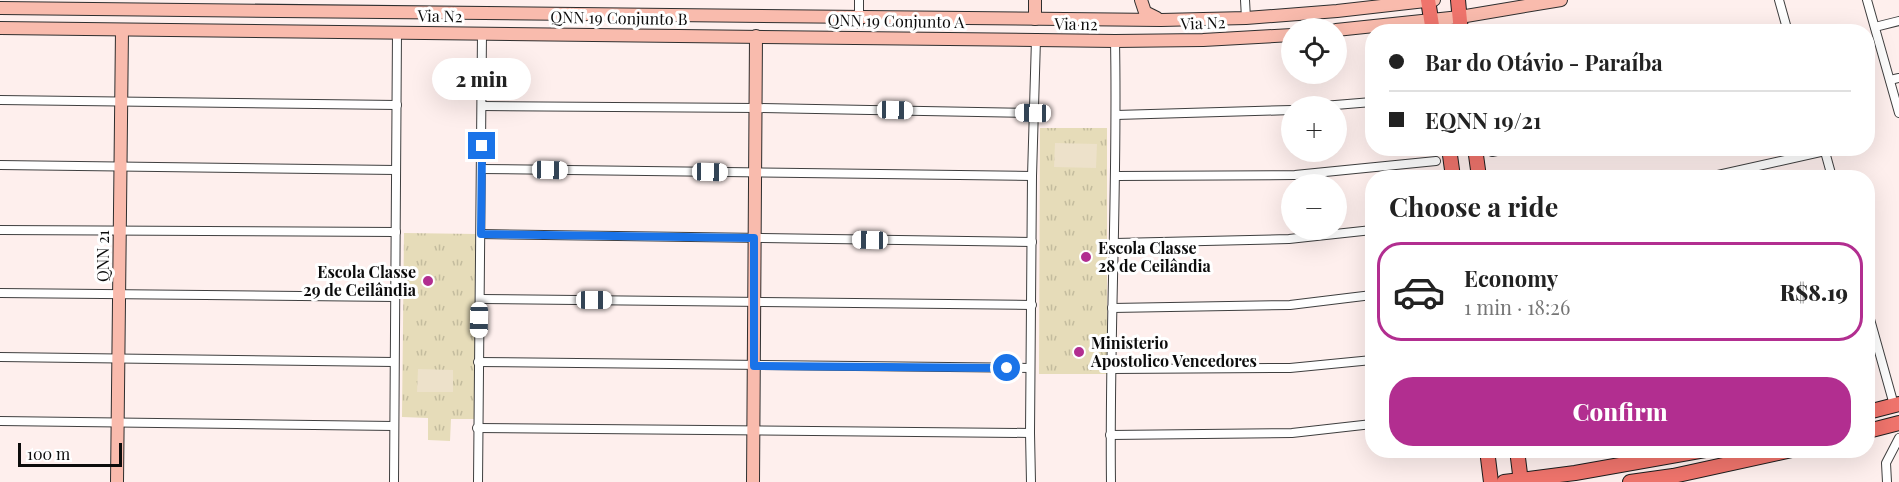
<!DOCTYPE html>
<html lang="en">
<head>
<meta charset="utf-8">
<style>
  :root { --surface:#fff; --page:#f2f2f2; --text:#222; --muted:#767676; --line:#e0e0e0; --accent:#b22e90 }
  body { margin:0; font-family:"Playfair Display",serif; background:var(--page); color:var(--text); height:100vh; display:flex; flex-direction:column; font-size:22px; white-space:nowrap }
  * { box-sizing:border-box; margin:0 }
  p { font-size:20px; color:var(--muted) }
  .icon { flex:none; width:33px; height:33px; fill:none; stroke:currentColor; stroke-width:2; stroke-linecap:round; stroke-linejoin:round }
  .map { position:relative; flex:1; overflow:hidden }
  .side { position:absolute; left:1365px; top:170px; width:510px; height:288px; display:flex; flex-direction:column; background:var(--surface); border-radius:24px; box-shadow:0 6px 24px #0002 }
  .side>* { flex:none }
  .banner { position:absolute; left:1365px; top:24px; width:510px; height:132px; border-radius:24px; box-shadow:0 6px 24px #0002; display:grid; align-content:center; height:132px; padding:0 24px; background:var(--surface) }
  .tools { position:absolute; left:1281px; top:18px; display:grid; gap:12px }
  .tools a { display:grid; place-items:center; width:66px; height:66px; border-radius:50%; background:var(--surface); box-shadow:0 6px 24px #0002; font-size:30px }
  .scale { position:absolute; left:18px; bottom:15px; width:104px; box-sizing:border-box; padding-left:6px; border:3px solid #0c0c0c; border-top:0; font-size:16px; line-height:21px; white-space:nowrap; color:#0c0c0c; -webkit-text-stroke:4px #fff; paint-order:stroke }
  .end { position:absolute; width:27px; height:27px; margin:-14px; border:8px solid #1a73e8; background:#fff; box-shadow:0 0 0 3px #fff }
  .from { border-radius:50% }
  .bubble { position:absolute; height:42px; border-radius:21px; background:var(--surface); box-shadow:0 6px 24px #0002; font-size:20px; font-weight:800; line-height:42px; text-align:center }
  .car { position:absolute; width:18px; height:36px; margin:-18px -9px; border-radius:8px; box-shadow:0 0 4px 2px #0007; background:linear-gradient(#fff 24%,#345 0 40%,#fff 0 76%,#345 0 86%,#fff 0) }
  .banner b { display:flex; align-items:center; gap:21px; height:57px; font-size:22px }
  .banner b+b { border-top:2px solid var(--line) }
  .banner i { width:15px; height:15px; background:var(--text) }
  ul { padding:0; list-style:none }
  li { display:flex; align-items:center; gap:18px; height:99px; margin:0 12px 9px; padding:0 12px; border:3px solid transparent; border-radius:24px }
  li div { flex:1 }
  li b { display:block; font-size:22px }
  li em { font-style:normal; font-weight:800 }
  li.on { border-color:var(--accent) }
  li>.icon { width:54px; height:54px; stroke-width:1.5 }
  h2 { padding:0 24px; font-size:27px; line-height:72px }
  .action { display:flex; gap:12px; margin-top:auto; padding:12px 24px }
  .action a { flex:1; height:69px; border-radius:24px; background:var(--accent); color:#fff; font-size:24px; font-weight:800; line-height:69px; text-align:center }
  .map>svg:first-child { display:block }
</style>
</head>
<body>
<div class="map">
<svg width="1899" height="482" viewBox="0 0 1899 482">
  <defs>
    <pattern id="park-tufts" width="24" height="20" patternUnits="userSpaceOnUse" patternTransform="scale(1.5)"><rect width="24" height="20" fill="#e6dcb9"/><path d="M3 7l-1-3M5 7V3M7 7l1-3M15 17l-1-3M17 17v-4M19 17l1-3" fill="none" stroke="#c4bc9e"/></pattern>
  </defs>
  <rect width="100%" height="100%" fill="#feefed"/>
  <g fill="url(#park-tufts)">
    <path d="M1040 128H1107V374H1039Z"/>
    <path d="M404 233 477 234 475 419H451L450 441 428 440V418L402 417Z"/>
  </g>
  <g fill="#ede1ca">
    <path d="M1055 143 1097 144 1096 168 1054 167Z"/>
    <path d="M418 369 453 370V392H417Z"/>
  </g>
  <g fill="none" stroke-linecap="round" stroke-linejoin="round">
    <defs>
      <g id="street">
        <path d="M1245 0 1246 18"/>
        <path d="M1779 0 1788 32"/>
        <path d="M1867 0 1899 113"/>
        <path d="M859 24V0"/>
        <path d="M1875 27 1899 21"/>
        <path d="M1777 32 1788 29"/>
        <path d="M1890 80 1899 78"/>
        <path d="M0 100 397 105"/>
        <path d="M482 106 757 108 1033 113"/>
        <path d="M1323 106 1372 102"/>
        <path d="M1116 115 1292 110"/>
        <path d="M1824 148 1832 177"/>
        <path d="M1492 152 1511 148"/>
        <path d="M0 165 396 170"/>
        <path d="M481 169 1032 176"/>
        <path d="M1116 176 1295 175 1436 161"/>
        <path d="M1709 177 1825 151"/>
        <path d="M0 230 396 232"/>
        <path d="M481 234 1032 242"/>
        <path d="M1115 243 1289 239 1372 230"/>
        <path d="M0 293 394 297"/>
        <path d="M480 299 1032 305"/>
        <path d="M1112 308 1290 305 1372 295"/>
        <path d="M1868 312 1894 405"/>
        <path d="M0 357 394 362"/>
        <path d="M478 362 1030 368"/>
        <path d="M1111 369 1290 368 1372 360"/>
        <path d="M0 421 394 426"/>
        <path d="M477 428 1030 433"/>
        <path d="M1110 435 1292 433 1372 424"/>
        <path d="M394 482 397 32"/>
        <path d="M478 482 482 33"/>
        <path d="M1031 482 1030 433 1032 176 1036 39"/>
        <path d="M1111 482C1109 335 1118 188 1115 41"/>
        <path d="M1887 482 1886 463 1899 438"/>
      </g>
      <g id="secondary">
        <path d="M1035 0V19"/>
        <path d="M1141 0 1145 12 1157 18"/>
        <path d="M0 8 1161 20 1246 18 1337 11 1434 0"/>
        <path d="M0 28 1115 41 1203 40 1292 35"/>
        <path d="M1336 30 1460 17 1561 0"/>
        <path d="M117 482 122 30"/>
        <path d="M753 482 756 36"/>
      </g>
      <g id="primary">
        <path d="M1428 0 1433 32"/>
        <path d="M1458 0 1461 32"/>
        <path d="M1449 148 1453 177"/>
        <path d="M1475 148 1479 177"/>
        <path d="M1868 412 1899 404"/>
        <path d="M1868 431 1899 423"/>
        <path d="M1487 450 1491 482"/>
        <path d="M1517 450 1521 482"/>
        <path d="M1504 482 1575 473 1705 450"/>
        <path d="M1630 482 1673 476 1792 450"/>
      </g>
    </defs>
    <use href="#street" stroke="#3f3f3f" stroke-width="10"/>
    <use href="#secondary" stroke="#2e2e2e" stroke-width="14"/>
    <use href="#primary" stroke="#1d1d1d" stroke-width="16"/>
    <use href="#street" stroke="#fff" stroke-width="8"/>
    <use href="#secondary" stroke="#f9bbad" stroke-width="12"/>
    <use href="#primary" stroke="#ef746c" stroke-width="14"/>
  </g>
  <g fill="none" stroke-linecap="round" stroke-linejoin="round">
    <path stroke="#1a73e8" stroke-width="8" d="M482 146 481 234 754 238V366L1007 368"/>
  </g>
  <g fill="#b22e90" stroke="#fff" stroke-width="2">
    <circle cx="1086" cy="257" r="6"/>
    <circle cx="428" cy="281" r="6"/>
    <circle cx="1079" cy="352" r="6"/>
  </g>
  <g text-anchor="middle" stroke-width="6" stroke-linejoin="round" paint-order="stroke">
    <g font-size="16" fill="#0c0c0c" stroke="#fff">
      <text transform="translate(440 16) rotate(1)" y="6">Via N2</text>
      <text transform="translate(619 18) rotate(1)" y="6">QNN 19 Conjunto B</text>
      <text transform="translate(896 21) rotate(1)" y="6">QNN 19 Conjunto A</text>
      <text transform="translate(1203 23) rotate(-2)" y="6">Via N2</text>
      <text transform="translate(1076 24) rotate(1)" y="6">Via n2</text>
      <text transform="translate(103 256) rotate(-90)" y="6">QNN 21</text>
    </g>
    <g font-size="16" font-weight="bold" fill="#0c0c0c" stroke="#fff" text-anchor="start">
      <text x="1098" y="254">Escola Classe<tspan x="1098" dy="18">28 de Ceilândia</tspan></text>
      <text x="416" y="278" text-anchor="end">Escola Classe<tspan x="416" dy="18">29 de Ceilândia</tspan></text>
      <text x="1091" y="349">Ministerio<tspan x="1091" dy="18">Apostolico Vencedores</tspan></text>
    </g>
  </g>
</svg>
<div class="tools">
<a><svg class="icon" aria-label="locate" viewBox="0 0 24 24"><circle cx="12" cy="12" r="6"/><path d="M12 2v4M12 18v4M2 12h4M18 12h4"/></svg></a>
<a>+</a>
<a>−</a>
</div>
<div class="scale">100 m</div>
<i class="end from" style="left:1007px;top:368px"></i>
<i class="end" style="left:482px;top:146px"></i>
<div class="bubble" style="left:432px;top:58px;width:99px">2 min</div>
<i class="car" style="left:895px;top:110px;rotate:91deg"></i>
<i class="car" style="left:1033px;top:113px;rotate:271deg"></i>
<i class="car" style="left:550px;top:170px;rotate:91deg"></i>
<i class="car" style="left:710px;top:172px;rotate:91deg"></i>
<i class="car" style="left:870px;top:240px;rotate:271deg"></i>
<i class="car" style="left:594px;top:300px;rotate:90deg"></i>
<i class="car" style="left:479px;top:320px;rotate:181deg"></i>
<div class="banner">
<b><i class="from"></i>Bar do Otávio - Paraíba</b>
<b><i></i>EQNN 19/21</b>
</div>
<section class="side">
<h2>Choose a ride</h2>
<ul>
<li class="on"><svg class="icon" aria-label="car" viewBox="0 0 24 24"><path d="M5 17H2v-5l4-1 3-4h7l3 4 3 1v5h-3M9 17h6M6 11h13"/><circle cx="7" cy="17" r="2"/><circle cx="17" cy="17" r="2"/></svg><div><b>Economy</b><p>1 min · 18:26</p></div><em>R$8.19</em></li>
</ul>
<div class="action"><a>Confirm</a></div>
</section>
</div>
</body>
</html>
